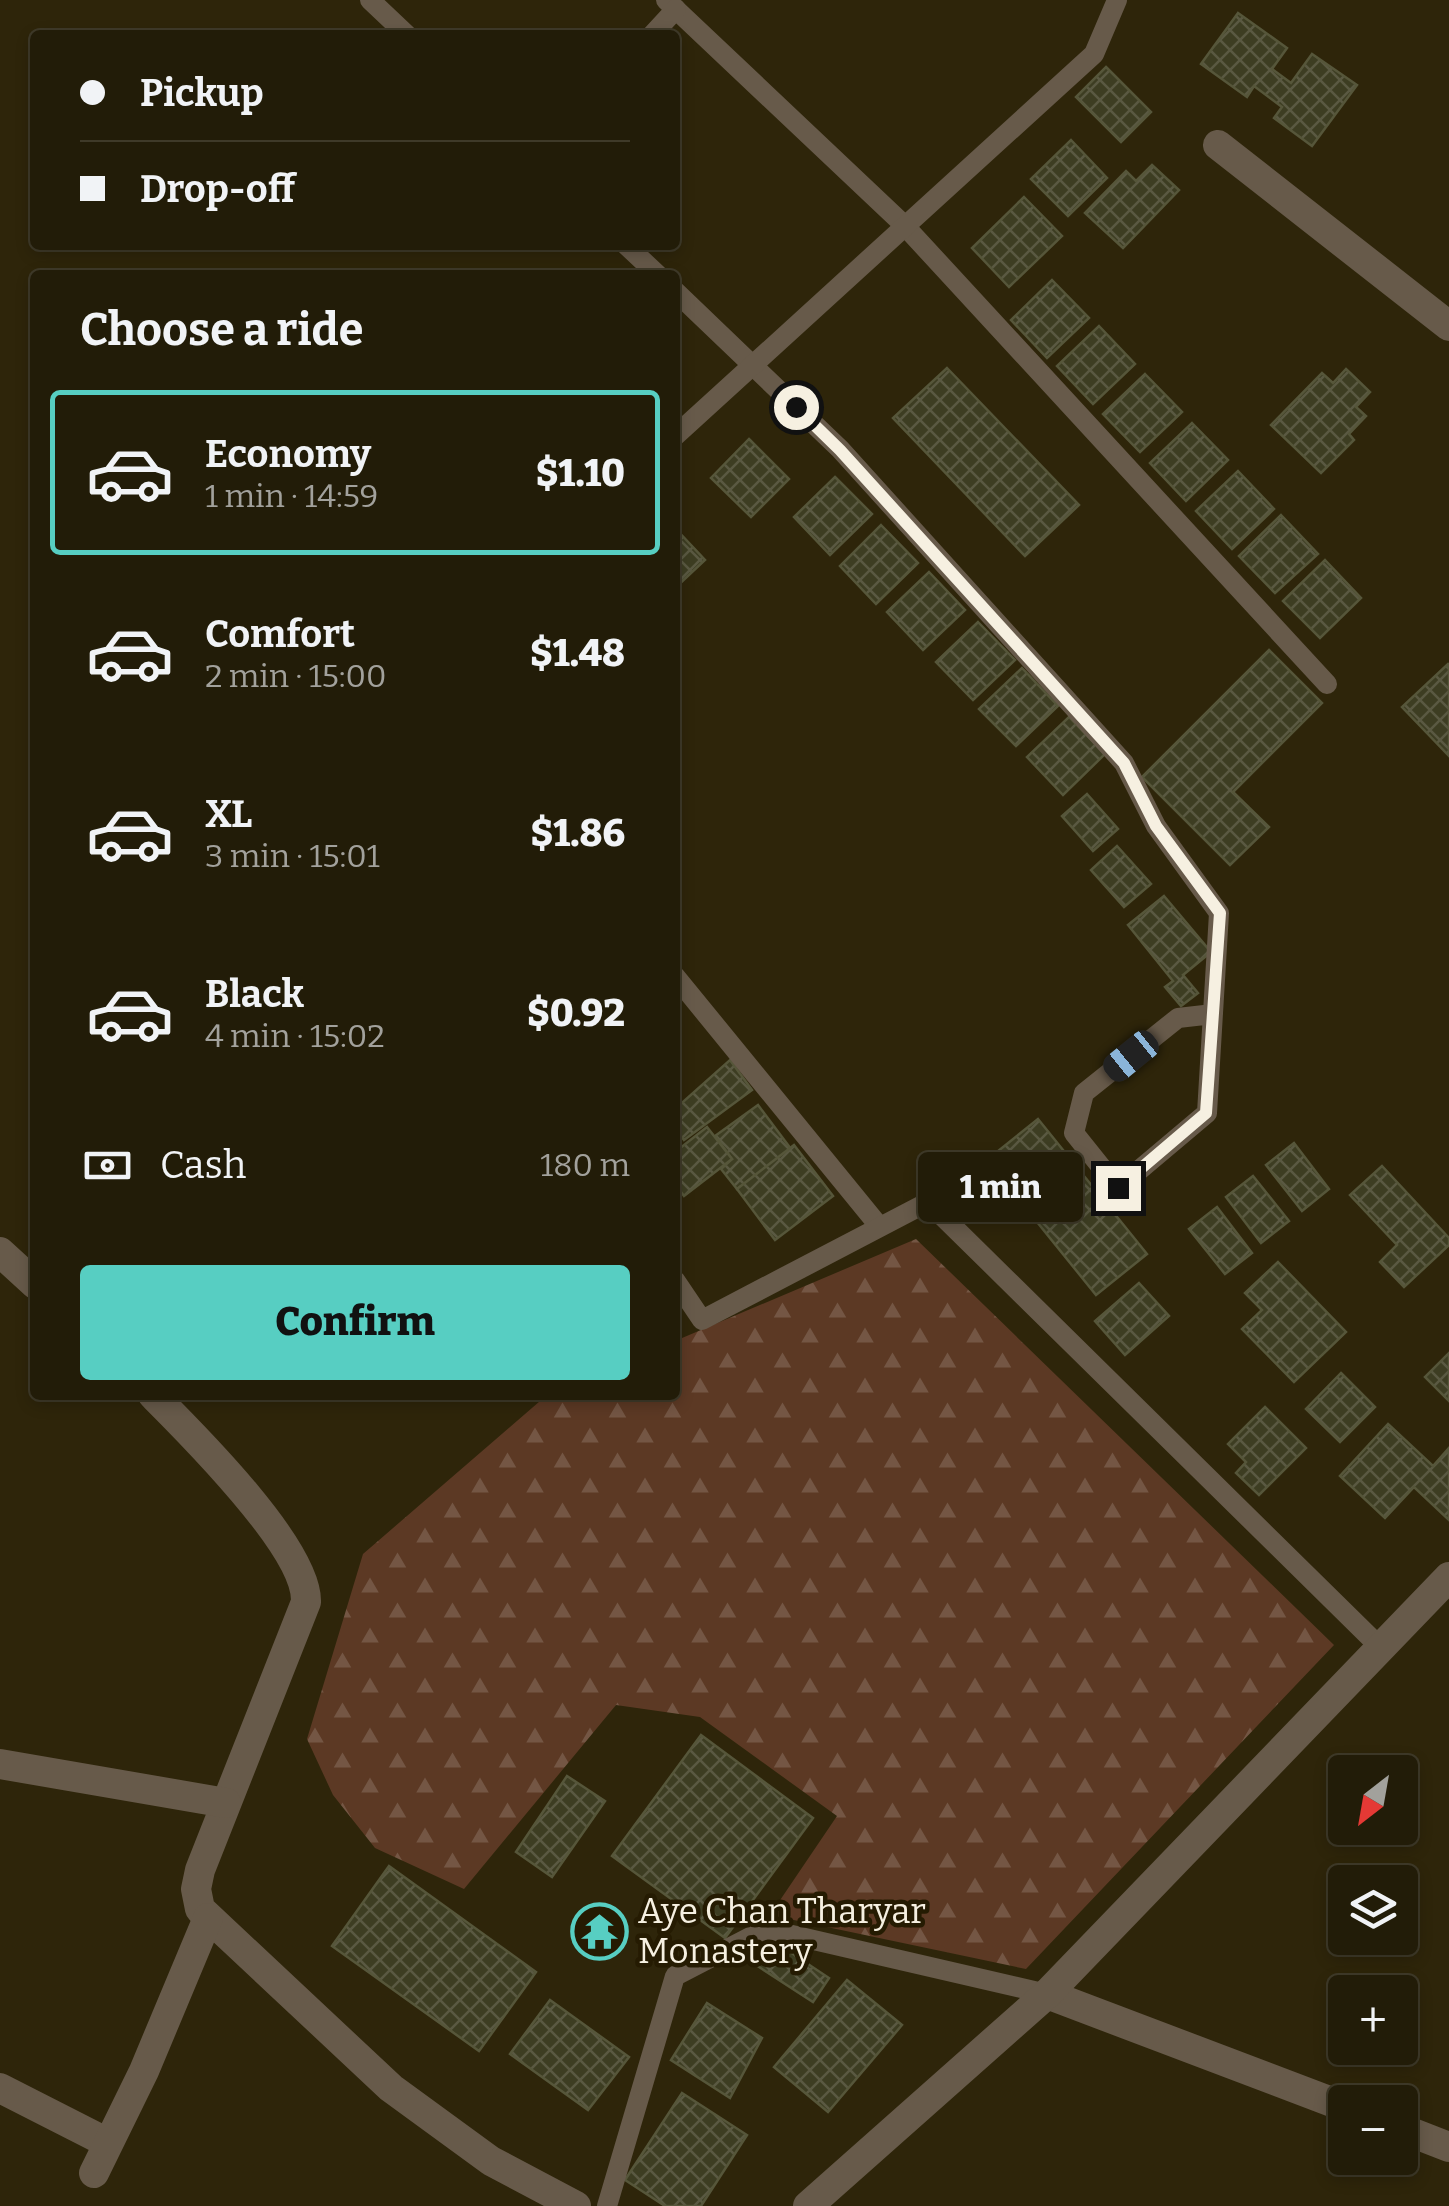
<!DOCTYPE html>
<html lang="en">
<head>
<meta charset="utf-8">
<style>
  :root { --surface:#221c08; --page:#2e2916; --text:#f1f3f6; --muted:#a2a19c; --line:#3f3a29; --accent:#57cec2 }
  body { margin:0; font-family:Bitter,serif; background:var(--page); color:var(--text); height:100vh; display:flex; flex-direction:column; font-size:38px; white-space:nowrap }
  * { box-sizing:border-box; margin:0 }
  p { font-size:32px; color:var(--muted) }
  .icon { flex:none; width:55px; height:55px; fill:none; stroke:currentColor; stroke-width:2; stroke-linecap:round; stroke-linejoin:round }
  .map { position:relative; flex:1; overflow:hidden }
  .side { position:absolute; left:30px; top:270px; width:650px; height:1130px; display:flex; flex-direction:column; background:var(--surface); border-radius:10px; box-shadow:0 5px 15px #0003,0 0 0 2px var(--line) }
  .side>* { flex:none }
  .top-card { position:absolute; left:30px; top:30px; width:650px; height:220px; border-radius:10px; box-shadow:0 5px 15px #0003,0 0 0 2px var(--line); display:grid; align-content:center; height:220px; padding:0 50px; background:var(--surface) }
  .needle { width:65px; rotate:211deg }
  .controls { position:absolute; left:1328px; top:1755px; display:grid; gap:20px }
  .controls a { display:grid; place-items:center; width:90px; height:90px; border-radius:10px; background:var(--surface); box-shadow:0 5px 15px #0003,0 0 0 2px var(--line); font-size:50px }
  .end { position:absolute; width:45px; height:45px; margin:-22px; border:12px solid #f6f0e1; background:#111; box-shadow:0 0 0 5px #111 }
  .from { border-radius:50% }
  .bubble { position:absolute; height:70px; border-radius:10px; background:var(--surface); box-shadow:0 5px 15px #0003,0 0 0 2px var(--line); font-size:32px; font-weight:800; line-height:70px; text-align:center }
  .car { position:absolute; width:30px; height:60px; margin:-30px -15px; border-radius:12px; box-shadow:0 0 8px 2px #0007; background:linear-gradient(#222 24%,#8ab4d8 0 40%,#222 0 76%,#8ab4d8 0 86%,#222 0) }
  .top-card b { display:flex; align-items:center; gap:35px; height:95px; font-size:38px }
  .top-card b+b { border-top:2px solid var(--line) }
  .top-card i { width:25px; height:25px; background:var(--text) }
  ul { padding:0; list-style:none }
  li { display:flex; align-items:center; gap:30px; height:165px; margin:0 20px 15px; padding:0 30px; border:5px solid transparent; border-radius:10px }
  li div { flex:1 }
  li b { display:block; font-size:38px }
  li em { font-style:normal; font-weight:800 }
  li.selected { border-color:var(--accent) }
  li>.icon { width:90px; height:90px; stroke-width:1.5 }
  h2 { padding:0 50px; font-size:45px; line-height:120px }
  .pay { display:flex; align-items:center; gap:25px; height:110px; padding:0 50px; font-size:38px }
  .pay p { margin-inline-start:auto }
  .cta { display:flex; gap:20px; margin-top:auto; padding:20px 50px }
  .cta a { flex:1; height:115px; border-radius:10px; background:var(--accent); color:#111; font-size:40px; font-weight:800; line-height:115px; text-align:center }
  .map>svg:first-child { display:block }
</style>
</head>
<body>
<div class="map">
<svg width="1449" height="2206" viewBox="0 0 1449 2206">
  <defs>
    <pattern id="forest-firs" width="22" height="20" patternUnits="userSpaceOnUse" patternTransform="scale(2.5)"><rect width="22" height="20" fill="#5c3924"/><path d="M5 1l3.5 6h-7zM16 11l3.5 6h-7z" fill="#745644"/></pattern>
    <pattern id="building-cross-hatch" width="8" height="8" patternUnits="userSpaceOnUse" patternTransform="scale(2.5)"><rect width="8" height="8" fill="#3d3d22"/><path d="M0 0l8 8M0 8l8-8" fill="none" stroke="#5a5942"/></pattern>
  </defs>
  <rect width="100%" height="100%" fill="#2e250a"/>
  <path fill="url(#forest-firs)" d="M916 1239 1334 1645 1026 1969 770 1915 837 1816 700 1717 616 1705 464 1889 375 1848 333 1795 307 1739 363 1554 547 1395H675V1341Z"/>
  <g fill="url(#building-cross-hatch)" stroke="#56563a" stroke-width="2.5">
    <path d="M1238 13 1287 48 1272 69 1291 83 1312 54 1357 85 1312 146 1274 118 1282 107 1254 86 1247 97 1201 64Z"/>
    <path d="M1106 67 1151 112 1121 142 1076 97Z"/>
    <path d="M1071 140 1107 178 1068 216 1031 179Z"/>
    <path d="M1152 165 1179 190 1123 248 1085 213 1126 171 1136 181Z"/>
    <path d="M1024 197 1062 236 1009 287 972 248Z"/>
    <path d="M1052 280 1089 318 1047 358 1011 320Z"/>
    <path d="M1099 326 1135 364 1093 404 1057 366Z"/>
    <path d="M947 368 1079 505 1025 556 893 418Z"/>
    <path d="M1346 369 1370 392 1356 407 1366 416 1349 434 1354 440 1321 473 1271 425 1322 373 1333 383Z"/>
    <path d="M1145 374 1182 412 1140 452 1103 414Z"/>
    <path d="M1192 423 1228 460 1186 501 1150 463Z"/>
    <path d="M749 439 789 479 751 517 711 478Z"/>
    <path d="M1238 471 1274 509 1232 549 1196 511Z"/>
    <path d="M835 477 872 514 830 555 794 517Z"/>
    <path d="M1281 515 1318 554 1275 593 1239 556Z"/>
    <path d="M881 525 918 563 876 604 840 566Z"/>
    <path d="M675 528 705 560 675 588Z"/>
    <path d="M1325 560 1361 598 1320 638 1283 601Z"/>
    <path d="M929 572 965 610 923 650 887 612Z"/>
    <path d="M978 622 1015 660 973 700 936 662Z"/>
    <path d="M1269 650 1322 703 1233 792 1269 827 1230 865 1142 777Z"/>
    <path d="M1448 664 1449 665V756L1402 707Z"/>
    <path d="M1022 668 1058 706 1016 746 979 709Z"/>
    <path d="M1069 717 1105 754 1063 795 1027 757Z"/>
    <path d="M1087 794 1118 829 1093 851 1062 816Z"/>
    <path d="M1117 846 1151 884 1124 907 1091 870Z"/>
    <path d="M1164 896 1211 952 1183 975 1198 993 1181 1006 1165 987 1173 981 1128 925Z"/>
    <path d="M730 1060 752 1090 684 1140 675 1128V1109Z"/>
    <path d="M758 1105 791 1149 737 1189 721 1169 732 1159 715 1136Z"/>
    <path d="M1038 1119 1147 1254 1096 1295 987 1160Z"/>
    <path d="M707 1127 732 1159 684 1196 675 1184V1152Z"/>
    <path d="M1294 1143 1329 1189 1302 1211 1266 1165Z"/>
    <path d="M794 1145 833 1196 775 1240 737 1189Z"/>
    <path d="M1382 1166 1449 1238V1245L1404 1287 1380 1262 1397 1245 1350 1195Z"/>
    <path d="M1253 1176 1289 1221 1261 1243 1226 1197Z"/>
    <path d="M1217 1207 1252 1253 1225 1274 1189 1229Z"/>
    <path d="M1278 1262 1346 1332 1294 1382 1242 1329 1262 1310 1245 1293Z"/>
    <path d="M1139 1283 1169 1316 1125 1355 1095 1321Z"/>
    <path d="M1449 1353V1401L1425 1377Z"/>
    <path d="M1341 1373 1375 1407 1340 1442 1306 1409Z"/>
    <path d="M1265 1407 1306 1448 1259 1495 1236 1473 1246 1462 1228 1444Z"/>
    <path d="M1388 1424 1433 1466 1449 1448V1520L1414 1487 1385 1518 1340 1476Z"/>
    <path d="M701 1735 813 1818 725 1938 612 1856Z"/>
    <path d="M567 1776 605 1801 552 1877 516 1852Z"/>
    <path d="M389 1866 536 1972 479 2051 332 1946Z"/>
    <path d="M772 1940 829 1978 813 2002 756 1965Z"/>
    <path d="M847 1980 902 2025 828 2112 774 2067Z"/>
    <path d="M550 2000 629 2057 588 2110 510 2054Z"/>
    <path d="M707 2003 762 2038 730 2098 671 2060Z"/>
    <path d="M682 2093 747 2135 701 2206H665L625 2180Z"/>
  </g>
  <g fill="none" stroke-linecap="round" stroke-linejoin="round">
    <g stroke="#675a4a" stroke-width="20">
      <path d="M370 0 407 35"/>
      <path d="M666 0 903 224 1327 684"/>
      <path d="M652 35 676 9"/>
      <path d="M626 245 658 275"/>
      <path d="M675 291 840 449 1124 763 1156 826 1219 913 1207 1113 1118 1188 1074 1133 1084 1093 1178 1018 1213 1014"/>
      <path d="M675 436 1094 54 1117 0"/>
      <path d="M675 976 879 1226"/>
      <path d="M675 1280 702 1320 928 1202 1383 1650"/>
      <path d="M607 2206 675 1976 766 1929 1047 1994"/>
    </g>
    <g stroke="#675a4a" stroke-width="30">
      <path d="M1218 145 1449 326"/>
      <path d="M0 1252 35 1284"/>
      <path d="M153 1395C192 1434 308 1549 306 1602L200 1870 196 1889 200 1909 391 2088 491 2161 576 2206"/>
      <path d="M0 1764 226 1803"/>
      <path d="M1047 1994 1345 2107"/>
      <path d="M0 2088 108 2143"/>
      <path d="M1400 2128 1449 2147"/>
      <path d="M94 2173 144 2071 208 1918"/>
      <path d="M808 2206 1047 1994 1449 1577"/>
    </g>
  </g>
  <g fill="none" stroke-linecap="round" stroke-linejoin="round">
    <path stroke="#f6f0e1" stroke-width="12" d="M796 407 840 450 1124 763 1156 826 1220 913 1206 1113 1118 1188"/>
  </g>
  <defs>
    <symbol id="temple-ring" viewBox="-11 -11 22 22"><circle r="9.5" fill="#251b02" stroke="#57cec2" stroke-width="1.5"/><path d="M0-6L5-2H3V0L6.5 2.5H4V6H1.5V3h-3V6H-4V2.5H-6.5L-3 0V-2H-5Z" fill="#57cec2"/></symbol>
  </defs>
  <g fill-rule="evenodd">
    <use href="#temple-ring" x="568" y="1900" width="63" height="63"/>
  </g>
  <g text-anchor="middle" stroke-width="9" stroke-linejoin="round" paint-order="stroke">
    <g font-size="35" fill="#f6f0e1" stroke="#251b02" text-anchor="start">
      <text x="638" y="1923">Aye Chan Tharyar<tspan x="638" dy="40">Monastery</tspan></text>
    </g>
  </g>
</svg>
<div class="controls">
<a><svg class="needle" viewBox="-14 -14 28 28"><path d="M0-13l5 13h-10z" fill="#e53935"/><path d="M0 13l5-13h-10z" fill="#a2a19c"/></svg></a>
<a><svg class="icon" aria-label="layers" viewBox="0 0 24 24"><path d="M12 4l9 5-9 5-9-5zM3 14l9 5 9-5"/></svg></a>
<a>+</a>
<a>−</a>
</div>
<i class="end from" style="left:796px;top:407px"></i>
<i class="end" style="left:1118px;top:1188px"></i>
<div class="bubble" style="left:918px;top:1152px;width:165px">1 min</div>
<i class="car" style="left:1131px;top:1056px;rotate:231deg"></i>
<div class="top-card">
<b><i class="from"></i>Pickup</b>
<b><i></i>Drop-off</b>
</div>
<section class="side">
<h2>Choose a ride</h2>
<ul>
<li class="selected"><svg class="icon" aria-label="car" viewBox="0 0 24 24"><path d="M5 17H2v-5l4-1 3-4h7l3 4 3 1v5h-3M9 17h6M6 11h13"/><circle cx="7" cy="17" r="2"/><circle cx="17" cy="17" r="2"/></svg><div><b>Economy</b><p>1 min · 14:59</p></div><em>$1.10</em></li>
<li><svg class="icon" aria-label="car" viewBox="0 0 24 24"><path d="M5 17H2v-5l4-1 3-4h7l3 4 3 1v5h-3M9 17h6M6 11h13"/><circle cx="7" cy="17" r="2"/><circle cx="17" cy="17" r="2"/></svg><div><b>Comfort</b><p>2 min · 15:00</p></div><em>$1.48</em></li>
<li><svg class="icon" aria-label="car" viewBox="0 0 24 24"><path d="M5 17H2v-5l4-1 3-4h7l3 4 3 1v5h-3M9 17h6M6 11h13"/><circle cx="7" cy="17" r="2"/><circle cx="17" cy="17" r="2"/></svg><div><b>XL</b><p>3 min · 15:01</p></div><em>$1.86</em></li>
<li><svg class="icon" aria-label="car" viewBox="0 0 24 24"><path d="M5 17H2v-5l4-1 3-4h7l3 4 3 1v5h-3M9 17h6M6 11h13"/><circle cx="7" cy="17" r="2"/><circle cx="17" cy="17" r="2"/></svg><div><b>Black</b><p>4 min · 15:02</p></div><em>$0.92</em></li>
</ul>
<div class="pay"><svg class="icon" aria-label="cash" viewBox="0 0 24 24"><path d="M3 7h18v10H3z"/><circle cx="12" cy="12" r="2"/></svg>Cash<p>180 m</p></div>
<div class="cta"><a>Confirm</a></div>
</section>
</div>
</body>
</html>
